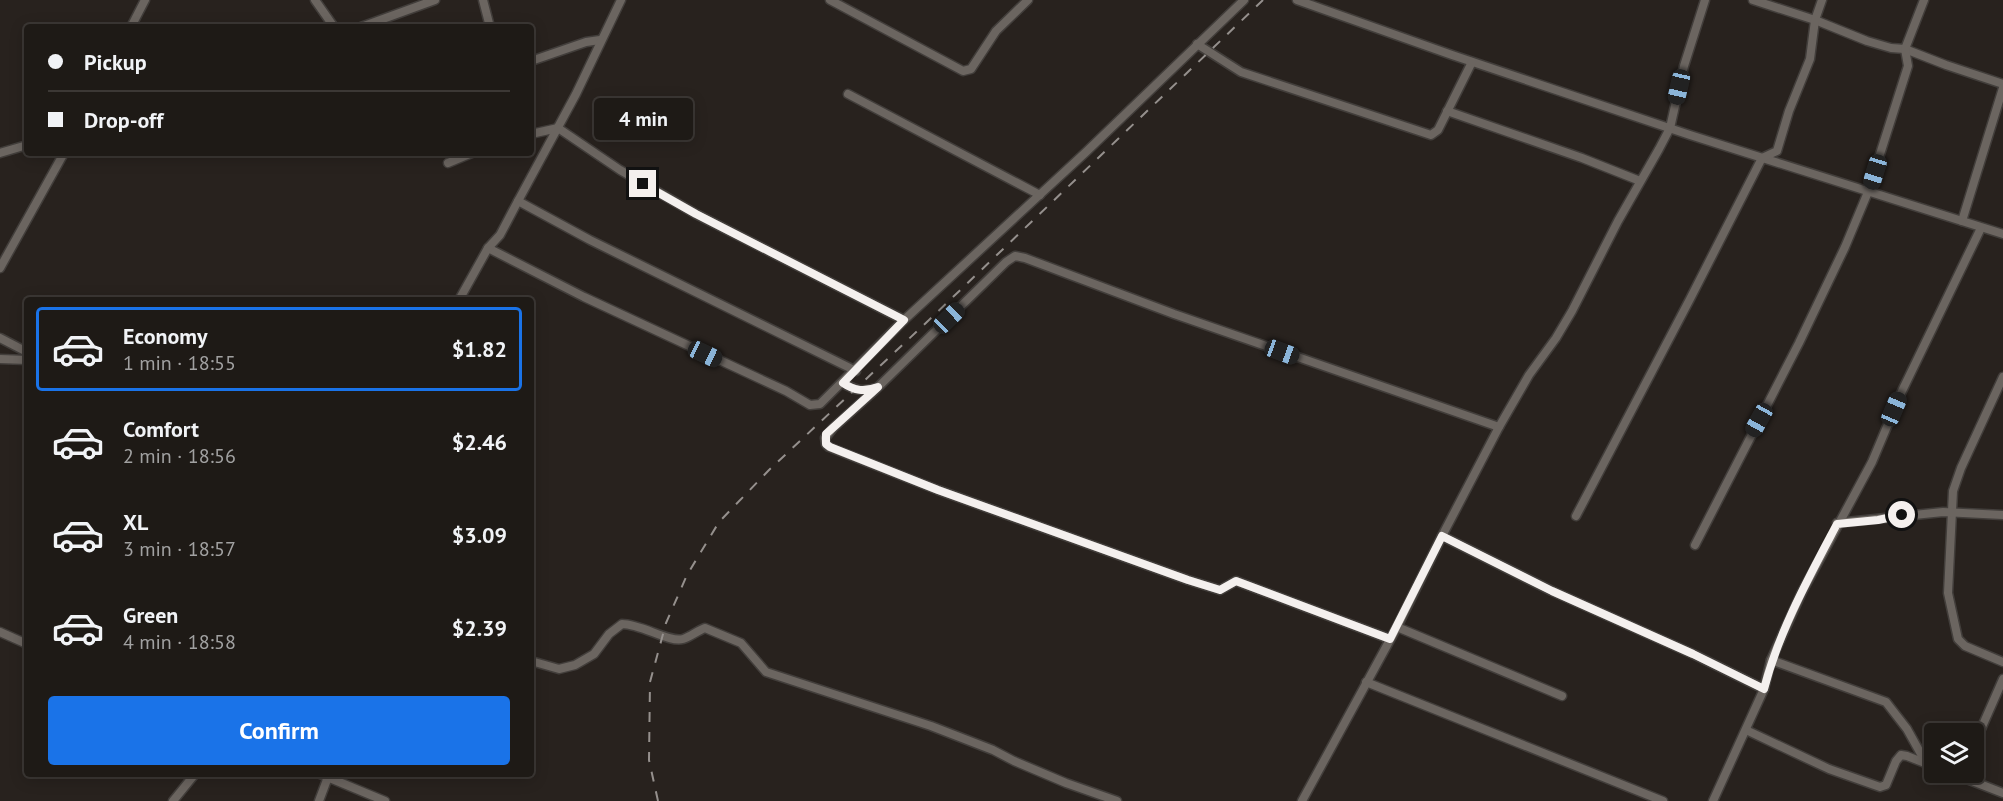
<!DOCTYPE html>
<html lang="en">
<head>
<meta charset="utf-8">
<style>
  :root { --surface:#1e1a16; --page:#2b2723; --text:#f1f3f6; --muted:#a1a1a1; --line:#3c3835; --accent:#1a73e8 }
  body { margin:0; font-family:"PT Sans",sans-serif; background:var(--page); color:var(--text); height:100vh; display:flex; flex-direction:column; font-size:22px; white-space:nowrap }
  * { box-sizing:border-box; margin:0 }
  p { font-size:20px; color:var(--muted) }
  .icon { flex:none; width:33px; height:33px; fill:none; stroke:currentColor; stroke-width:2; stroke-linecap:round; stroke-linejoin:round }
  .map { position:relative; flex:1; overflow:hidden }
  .sheet { position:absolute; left:24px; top:297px; width:510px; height:480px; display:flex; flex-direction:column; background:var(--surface); border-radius:6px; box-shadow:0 3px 15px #0003,0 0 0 2px var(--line) }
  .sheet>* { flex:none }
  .guide { position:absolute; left:24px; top:24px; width:510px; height:132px; border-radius:6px; box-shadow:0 3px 15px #0003,0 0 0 2px var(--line); display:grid; align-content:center; height:132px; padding:0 24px; background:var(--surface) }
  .tools { position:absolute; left:1924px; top:723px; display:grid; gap:12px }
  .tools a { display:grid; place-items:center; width:60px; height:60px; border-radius:6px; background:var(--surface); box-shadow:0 3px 15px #0003,0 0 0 2px var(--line); font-size:30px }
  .end { position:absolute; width:27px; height:27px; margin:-14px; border:8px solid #f4f0ee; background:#111; box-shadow:0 0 0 3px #111 }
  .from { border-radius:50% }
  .bubble { position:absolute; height:42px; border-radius:6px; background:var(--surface); box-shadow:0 3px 15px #0003,0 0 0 2px var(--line); font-size:20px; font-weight:700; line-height:42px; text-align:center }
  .car { position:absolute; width:18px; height:36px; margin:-18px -9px; border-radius:8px; box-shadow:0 0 4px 2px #0007; background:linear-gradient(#222 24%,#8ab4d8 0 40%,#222 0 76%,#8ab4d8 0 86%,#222 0) }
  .guide b { display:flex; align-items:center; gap:21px; height:57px; font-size:22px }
  .guide b+b { border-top:2px solid var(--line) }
  .guide i { width:15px; height:15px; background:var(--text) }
  ul { padding:10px 0 0; list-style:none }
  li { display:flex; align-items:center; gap:18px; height:84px; margin:0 12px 9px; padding:0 12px; border:3px solid transparent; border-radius:6px }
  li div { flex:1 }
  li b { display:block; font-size:22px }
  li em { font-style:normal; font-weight:700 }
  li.active { border-color:var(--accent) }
  li>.icon { width:54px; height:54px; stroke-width:1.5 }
  .button { display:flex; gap:12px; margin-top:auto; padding:12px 24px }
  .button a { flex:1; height:69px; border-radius:6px; background:var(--accent); color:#fff; font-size:24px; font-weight:700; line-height:69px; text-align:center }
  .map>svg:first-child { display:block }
</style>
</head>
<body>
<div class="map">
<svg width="2003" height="801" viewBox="0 0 2003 801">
  <rect width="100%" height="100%" fill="#28221e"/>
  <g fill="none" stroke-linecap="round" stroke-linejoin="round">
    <defs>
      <g id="minor">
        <path d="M315 0 334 27"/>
        <path d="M483 0 490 27"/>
        <path d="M830 0 963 71 971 69 996 31 1028 0"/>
        <path d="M1297 0 1452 55 1690 135 2003 234"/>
        <path d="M1753 0 1815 20 1867 41 1891 48 1905 49 1946 65 2003 84"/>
        <path d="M131 27 145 0"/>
        <path d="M361 27 435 0"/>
        <path d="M1197 44 1241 72 1431 135 1438 130 1472 62"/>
        <path d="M531 61 586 42 600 40"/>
        <path d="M848 94 1040 195"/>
        <path d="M1447 111 1582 158 1640 181"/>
        <path d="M531 134 558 128 620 170 696 214 904 320"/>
        <path d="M0 153 27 145"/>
        <path d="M448 163 472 153"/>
        <path d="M518 201 590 240 856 371"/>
        <path d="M1962 221 2003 88"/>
        <path d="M488 248 584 297 786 391 810 405 820 404 904 320 1086 152 1244 0"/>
        <path d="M0 268 64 153"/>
        <path d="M459 300 488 248 500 235 518 201 576 94 621 0"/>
        <path d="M0 338 27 352"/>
        <path d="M0 359 27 360"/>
        <path d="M2003 377 1961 468 1953 491 1948 593 1958 639 1965 646 2003 662"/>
        <path d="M843 383C854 390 863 392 876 388"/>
        <path d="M1576 516 1690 299 1762 158 1777 151 1789 111 1810 59 1815 20 1822 0"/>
        <path d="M1837 523 1943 512 2003 515"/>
        <path d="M1442 536 1552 591 1693 654 1764 689"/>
        <path d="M1695 545 1799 343 1845 247 1868 192 1908 66 1905 49 1924 0"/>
        <path d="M1397 627 1562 696"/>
        <path d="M0 632 27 644"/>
        <path d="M1390 639 1236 581 1220 590 1188 580 938 490 829 447 826 444 825 438 833 428 873 392 1006 262 1015 256 1025 258 1174 314 1499 427"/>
        <path d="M1771 660 1886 702 1907 729 1926 763"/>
        <path d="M531 661 559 669 575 665 594 654 609 634 622 624C642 624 669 643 683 639 690 637 697 631 705 628L741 643 766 672 931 726 993 750 1014 761 1066 783 1117 801"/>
        <path d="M1366 682 1663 801"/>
        <path d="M1746 730 1829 769 1880 787 1886 785 1896 761 1901 755 1907 756 1935 767"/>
        <path d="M1974 745 2003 679"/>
        <path d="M1949 772 2003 793"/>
        <path d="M320 774 385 801"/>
        <path d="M173 801 195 774"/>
        <path d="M319 801 328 777"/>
        <path d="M1302 801 1397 627 1442 536 1499 427 1529 375 1556 338 1572 311 1618 221 1659 149 1670 128 1684 66 1705 0"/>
        <path d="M1713 801 1764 689 1771 660 1802 592 1872 462 1902 391 1981 228"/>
      </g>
    </defs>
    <use href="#minor" stroke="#423e3b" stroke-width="11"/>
    <use href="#minor" stroke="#6b6560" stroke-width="8"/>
    <path stroke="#95908d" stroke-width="2" stroke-dasharray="10 10" stroke-linecap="butt" d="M658 801 649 760 650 682 666 623 687 575 719 522 769 470 929 320 1263 0"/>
  </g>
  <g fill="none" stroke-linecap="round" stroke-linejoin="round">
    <path stroke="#f4f0ee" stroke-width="8" d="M643 184 696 214 904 320 843 383C855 391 864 392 878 387L826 434V444L830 447 938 490 1188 580 1220 590 1236 581 1390 639 1442 536 1552 591 1693 654 1764 689C1779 631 1809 577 1837 524L1878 520 1902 515"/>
  </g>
</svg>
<div class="tools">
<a><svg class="icon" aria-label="layers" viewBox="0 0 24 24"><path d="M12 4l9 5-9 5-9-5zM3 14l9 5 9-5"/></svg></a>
</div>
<i class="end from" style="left:1902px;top:515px"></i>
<i class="end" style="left:643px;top:184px"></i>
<div class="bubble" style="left:594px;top:98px;width:99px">4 min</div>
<i class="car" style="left:1679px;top:87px;rotate:193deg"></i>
<i class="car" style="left:1875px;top:172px;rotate:197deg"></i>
<i class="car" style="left:949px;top:318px;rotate:46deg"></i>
<i class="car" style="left:1282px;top:352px;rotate:110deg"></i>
<i class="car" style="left:705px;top:354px;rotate:115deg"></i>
<i class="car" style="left:1894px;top:409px;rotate:23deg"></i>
<i class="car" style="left:1759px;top:420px;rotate:209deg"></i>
<div class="guide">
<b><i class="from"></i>Pickup</b>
<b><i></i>Drop-off</b>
</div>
<section class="sheet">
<ul>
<li class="active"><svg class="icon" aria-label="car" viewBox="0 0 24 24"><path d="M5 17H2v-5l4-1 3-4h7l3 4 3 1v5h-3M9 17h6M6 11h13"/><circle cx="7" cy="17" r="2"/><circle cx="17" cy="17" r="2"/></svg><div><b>Economy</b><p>1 min · 18:55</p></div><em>$1.82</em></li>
<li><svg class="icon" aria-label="car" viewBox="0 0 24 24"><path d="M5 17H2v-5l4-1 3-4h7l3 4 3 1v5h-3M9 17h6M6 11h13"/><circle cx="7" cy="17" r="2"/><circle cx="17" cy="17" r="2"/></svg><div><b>Comfort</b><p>2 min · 18:56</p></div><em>$2.46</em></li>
<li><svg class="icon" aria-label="car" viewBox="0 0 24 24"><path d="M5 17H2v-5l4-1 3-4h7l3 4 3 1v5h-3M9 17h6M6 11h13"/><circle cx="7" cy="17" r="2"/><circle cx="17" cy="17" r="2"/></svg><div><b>XL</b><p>3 min · 18:57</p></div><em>$3.09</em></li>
<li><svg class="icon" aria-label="car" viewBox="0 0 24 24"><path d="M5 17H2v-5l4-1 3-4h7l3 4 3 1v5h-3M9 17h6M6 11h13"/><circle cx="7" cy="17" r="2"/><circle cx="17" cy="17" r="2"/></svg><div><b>Green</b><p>4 min · 18:58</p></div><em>$2.39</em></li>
</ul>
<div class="button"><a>Confirm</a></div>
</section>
</div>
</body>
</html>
